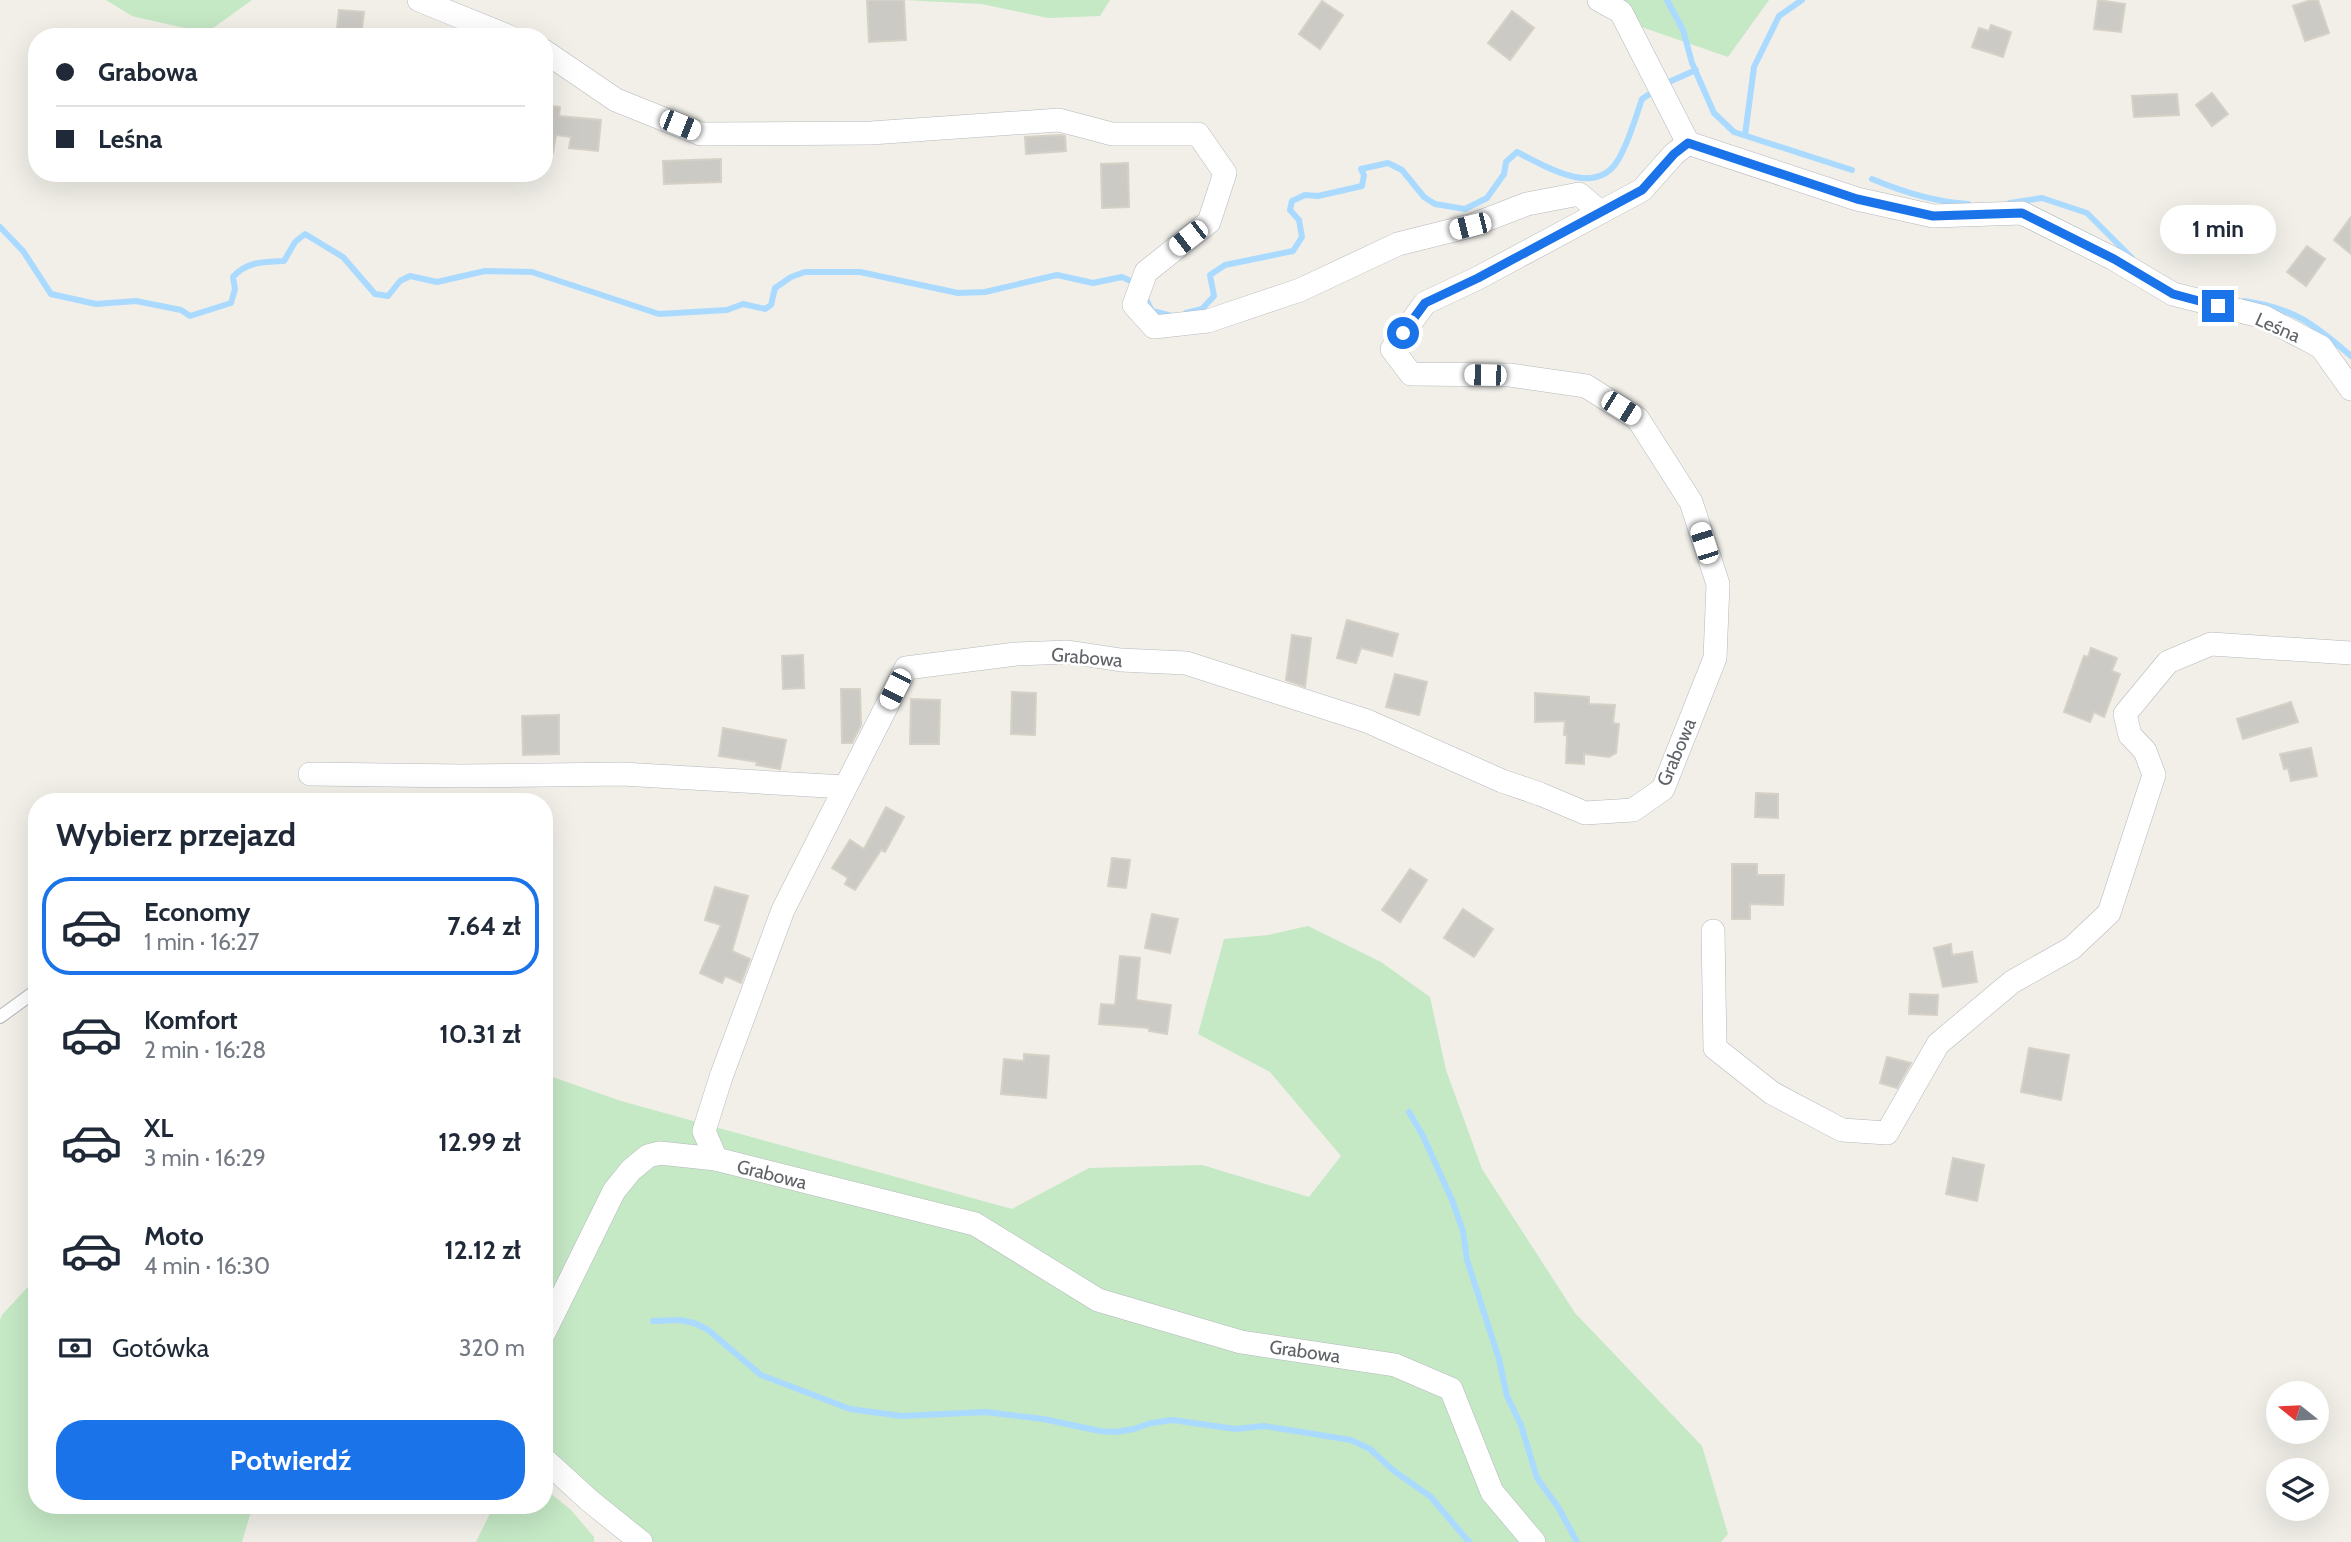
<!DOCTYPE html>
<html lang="pl">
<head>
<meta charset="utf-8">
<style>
  :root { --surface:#fff; --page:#f2f2f3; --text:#1f2937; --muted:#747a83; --line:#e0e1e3; --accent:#1a73e8 }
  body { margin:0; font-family:Cabin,sans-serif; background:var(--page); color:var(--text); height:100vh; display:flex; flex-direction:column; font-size:26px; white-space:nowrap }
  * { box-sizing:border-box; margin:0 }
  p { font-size:23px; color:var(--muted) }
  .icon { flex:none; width:38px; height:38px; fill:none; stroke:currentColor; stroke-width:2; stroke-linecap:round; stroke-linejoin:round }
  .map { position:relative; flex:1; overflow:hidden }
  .sheet { position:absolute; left:28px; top:793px; width:525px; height:721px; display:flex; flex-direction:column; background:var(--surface); border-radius:28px; box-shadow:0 7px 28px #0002 }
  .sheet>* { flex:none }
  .top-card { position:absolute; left:28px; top:28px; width:525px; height:154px; border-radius:28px; box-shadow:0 7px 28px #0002; display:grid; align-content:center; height:154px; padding:0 28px; background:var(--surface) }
  .needle { width:46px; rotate:288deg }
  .buttons { position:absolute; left:2266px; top:1381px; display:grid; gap:14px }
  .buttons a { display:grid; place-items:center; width:63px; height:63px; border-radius:50%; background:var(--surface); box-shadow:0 7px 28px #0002; font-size:35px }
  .end { position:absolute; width:32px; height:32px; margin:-16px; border:9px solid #1a73e8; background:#fff; box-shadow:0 0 0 4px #fff }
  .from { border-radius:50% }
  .bubble { position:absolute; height:49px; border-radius:24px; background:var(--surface); box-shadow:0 7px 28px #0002; font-size:23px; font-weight:700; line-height:49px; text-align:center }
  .car { position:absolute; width:21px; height:42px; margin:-21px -10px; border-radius:9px; box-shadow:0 0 5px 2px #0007; background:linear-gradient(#fff 24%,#345 0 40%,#fff 0 76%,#345 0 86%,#fff 0) }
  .top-card b { display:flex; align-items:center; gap:24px; height:66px; font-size:26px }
  .top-card b+b { border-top:2px solid var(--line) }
  .top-card i { width:18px; height:18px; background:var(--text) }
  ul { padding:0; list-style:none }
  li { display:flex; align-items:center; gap:21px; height:98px; margin:0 14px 10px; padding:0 14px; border:4px solid transparent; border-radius:28px }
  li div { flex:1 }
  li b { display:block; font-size:26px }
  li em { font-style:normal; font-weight:700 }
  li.active { border-color:var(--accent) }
  li>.icon { width:63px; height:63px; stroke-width:1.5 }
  h2 { padding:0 28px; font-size:32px; line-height:84px }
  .pay { display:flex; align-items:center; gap:18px; height:77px; padding:0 28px; font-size:26px }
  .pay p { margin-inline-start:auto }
  .button { display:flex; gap:14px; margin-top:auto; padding:14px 28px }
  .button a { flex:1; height:80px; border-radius:28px; background:var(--accent); color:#fff; font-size:28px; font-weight:700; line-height:80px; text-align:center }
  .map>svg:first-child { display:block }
</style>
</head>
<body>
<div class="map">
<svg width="2351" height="1542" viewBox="0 0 2351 1542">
  <rect width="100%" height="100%" fill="#f1efe8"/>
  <g fill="#c5e8c5">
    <path d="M106 0H252L206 33 132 16Z"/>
    <path d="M904 0H1110L1100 16 1048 18 982 4Z"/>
    <path d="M1598 0H1769L1728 57 1604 14Z"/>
    <path d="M1308 926 1381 962 1430 997 1446 1070 1482 1169 1575 1313 1702 1446 1728 1534 1721 1542H645L544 1454V1074L621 1101 1012 1209 1089 1168 1202 1165 1309 1197 1341 1156 1270 1072 1198 1034 1224 939 1268 935Z"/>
    <path d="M37 1277V1505H253L242 1542H0V1320L2 1315Z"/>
    <path d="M544 1488 571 1510 594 1537V1542H476L494 1505H544Z"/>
  </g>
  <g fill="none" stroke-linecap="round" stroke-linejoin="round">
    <g stroke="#aadaff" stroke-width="6">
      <path d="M1667 0 1683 30 1692 63 1714 113 1734 132 1852 170"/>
      <path d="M1671 81 1696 70"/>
      <path d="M1745 135 1754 67 1779 16 1802 0"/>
      <path d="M1872 179C1903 192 1934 202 1968 204"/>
      <path d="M2010 203 2042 198 2087 213 2132 258"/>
      <path d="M0 227 23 251 51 294 96 304 136 301 181 310 190 316 231 303 235 289 233 277C247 261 264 262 284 261L295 242 305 234 343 257 375 294 388 296 400 281 410 276 437 282 485 271 532 272 659 314 727 310 743 304 765 309 771 305 775 288 791 277 805 272H860L958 293 985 292 1057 275 1093 283 1122 277 1133 282"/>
      <path d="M1145 297 1152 311 1172 316"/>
      <path d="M2244 301C2294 308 2314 324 2351 356"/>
      <path d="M1186 313 1202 309 1214 296 1210 275 1225 265 1293 251 1302 237 1299 220 1290 210 1292 201 1305 195 1318 196 1362 186 1364 175 1361 169 1388 163 1402 170 1424 197 1435 204 1465 209 1487 198 1504 174 1506 162 1517 152C1546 167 1596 198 1618 160 1629 142 1635 119 1642 99L1651 93"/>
      <path d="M1409 1112 1423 1136 1452 1200 1463 1231 1467 1260 1499 1359 1507 1396 1521 1425 1537 1478 1558 1507 1577 1542"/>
      <path d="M653 1321 680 1320 694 1323 707 1329 761 1375 850 1409 902 1416 986 1412 1043 1419 1100 1431 1116 1432 1134 1429 1151 1423 1173 1420 1235 1429 1264 1426 1351 1440 1370 1449 1394 1471 1431 1497 1469 1542"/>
    </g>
  </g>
  <g fill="#cccac5" stroke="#d6d1c6" stroke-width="2">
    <path d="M867 0H904L906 40 869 42Z"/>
    <path d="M2098 0 2125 4 2121 32 2094 29Z"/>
    <path d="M2311 0H2318L2329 33 2305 41 2293 6Z"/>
    <path d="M1322 1 1343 15 1320 49 1299 34Z"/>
    <path d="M339 10 364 12 361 37H336Z"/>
    <path d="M1512 11 1534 28 1510 60 1488 43Z"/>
    <path d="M1991 25 2011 32 2003 57 1972 47 1979 28 1989 31Z"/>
    <path d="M2212 93 2228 114 2212 126 2196 105Z"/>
    <path d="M2177 94 2179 115 2134 117 2132 96Z"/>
    <path d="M544 105 560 107 559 116 601 120 598 151 569 148 571 137 556 135 553 153H544Z"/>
    <path d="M1061 135 1065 136 1066 151 1026 154 1025 137Z"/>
    <path d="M721 159V182L664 184 663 161Z"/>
    <path d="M1128 163 1129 207 1102 208 1101 164Z"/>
    <path d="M2351 217V254L2334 240Z"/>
    <path d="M2307 246 2325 259 2306 286 2287 272Z"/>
    <path d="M1347 620 1398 634 1392 656 1361 648 1356 663 1337 658Z"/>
    <path d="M1292 635 1311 638 1305 687 1286 680Z"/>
    <path d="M2091 648 2117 658 2112 671 2120 674 2104 717 2094 712 2090 722 2064 712 2084 656 2088 657Z"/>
    <path d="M803 655 804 688 783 689 782 656Z"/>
    <path d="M1395 674 1427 682 1419 715 1386 707Z"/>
    <path d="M841 689H860L861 725 852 743H842Z"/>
    <path d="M1012 692 1036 693 1035 735 1011 734Z"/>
    <path d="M1535 693 1589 697V704L1615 705 1613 723 1619 724 1616 753 1609 757 1584 754V764L1566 763 1567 735H1564L1565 721 1535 722Z"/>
    <path d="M911 699 940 700 939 744H910Z"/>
    <path d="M2291 702 2298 722 2243 739 2237 719Z"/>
    <path d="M559 715V754L523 755 522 716Z"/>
    <path d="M723 728 786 740 780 769 756 765 757 762 719 756Z"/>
    <path d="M2311 748 2317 776 2291 781 2288 768 2284 769 2280 754Z"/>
    <path d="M1756 793 1778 794V818L1755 817Z"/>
    <path d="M886 807 904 817 885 852 881 850 855 890 845 884 848 878 832 868 850 840 864 849Z"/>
    <path d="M1112 858 1130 860 1126 888 1108 886Z"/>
    <path d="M1732 864H1757V875H1784L1783 905 1750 904V919H1732Z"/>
    <path d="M1410 869 1427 880 1400 922 1382 910Z"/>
    <path d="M715 887 748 896 732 951 750 959 741 983 725 976 722 983 700 973 721 925 705 920Z"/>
    <path d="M1463 909 1493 929 1474 957 1444 938Z"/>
    <path d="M1152 914 1178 919 1170 953 1145 948Z"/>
    <path d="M1951 944 1952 955 1972 952 1977 982 1943 987 1934 948Z"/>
    <path d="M1120 956 1140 958 1136 1000 1171 1005 1167 1034 1149 1031V1028L1099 1024 1101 1004 1115 1005Z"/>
    <path d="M1910 994 1938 995 1937 1015 1909 1014Z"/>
    <path d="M2029 1048 2069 1055 2061 1100 2021 1092Z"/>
    <path d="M1024 1054 1049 1056 1046 1098 1001 1094 1004 1059 1024 1061Z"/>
    <path d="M1887 1057 1911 1063 1897 1088 1880 1083Z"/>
    <path d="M1953 1158 1984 1165 1977 1201 1946 1194Z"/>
  </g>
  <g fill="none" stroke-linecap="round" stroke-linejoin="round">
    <defs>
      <path id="service" d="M0 1017 37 990"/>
      <g id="minor">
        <path d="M419 0 510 37"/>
        <path d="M1599 0 1621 12 1688 143"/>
        <path d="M544 51 616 100 701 134 871 133 1059 120 1112 134H1198L1225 173 1209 222 1146 272 1134 305 1154 327 1208 321 1300 290 1398 244 1470 226 1527 204 1579 194 1600 212"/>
        <path d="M310 774 462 776 622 774 845 787"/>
        <path d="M1713 931 1715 1048 1772 1093 1842 1130 1887 1133 1938 1044 2012 982 2072 948 2109 913 2154 775 2145 751 2130 735 2125 714 2168 662 2211 644 2351 653"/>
        <path d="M544 1333 614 1191 631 1170 648 1156 660 1153 716 1159"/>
        <path d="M544 1459 590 1501 641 1542"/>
        <path d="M1534 1542 1492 1492 1451 1389 1395 1365 1241 1342 1098 1300 975 1224 716 1159 704 1131 721 1077 783 910 906 668 1016 654 1068 652 1121 660 1186 663 1367 721 1502 781 1540 794 1585 813 1633 810 1663 789 1715 658 1718 584 1691 502 1638 419 1586 386 1510 375 1411 374 1392 349 1425 303 1478 278 1642 190 1674 154 1688 143 1857 199 1933 216 2022 213 2114 259 2173 294 2264 317 2321 347 2351 389"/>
      </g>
    </defs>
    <use href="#service" stroke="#b5b8bc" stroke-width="14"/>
    <use href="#minor" stroke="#b5b8bc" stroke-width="24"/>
    <use href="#service" stroke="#fff" stroke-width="12"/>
    <use href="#minor" stroke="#fff" stroke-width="23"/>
  </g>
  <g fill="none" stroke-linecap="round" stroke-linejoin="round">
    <path stroke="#1a73e8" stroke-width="9" d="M1403 333 1425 303 1478 278 1642 190 1674 154 1688 143 1857 199 1933 216 2022 213 2114 259 2173 294 2218 306"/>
  </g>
  <g text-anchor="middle" stroke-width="5" stroke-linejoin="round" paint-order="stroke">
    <g font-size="19" fill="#5f6368" stroke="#fff">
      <text transform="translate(2278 327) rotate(24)" y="7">Leśna</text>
      <text transform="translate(1087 657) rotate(5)" y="7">Grabowa</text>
      <text transform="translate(1676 752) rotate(-67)" y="7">Grabowa</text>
      <text transform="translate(772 1174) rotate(14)" y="7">Grabowa</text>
      <text transform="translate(1305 1351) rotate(8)" y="7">Grabowa</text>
    </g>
  </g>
</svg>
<div class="buttons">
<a><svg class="needle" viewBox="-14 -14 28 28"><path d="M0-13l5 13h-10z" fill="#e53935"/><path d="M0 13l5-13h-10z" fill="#747a83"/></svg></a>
<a><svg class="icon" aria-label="layers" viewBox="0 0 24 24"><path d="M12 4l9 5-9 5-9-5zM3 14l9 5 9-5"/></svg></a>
</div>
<i class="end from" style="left:1403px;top:333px"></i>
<i class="end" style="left:2218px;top:306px"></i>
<div class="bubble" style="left:2160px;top:205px;width:116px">1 min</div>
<i class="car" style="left:680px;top:125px;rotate:112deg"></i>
<i class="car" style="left:1470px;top:226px;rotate:256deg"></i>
<i class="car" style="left:1188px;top:238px;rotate:232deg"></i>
<i class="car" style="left:1485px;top:375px;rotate:271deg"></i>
<i class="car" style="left:1621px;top:408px;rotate:122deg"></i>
<i class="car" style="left:1704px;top:543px;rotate:342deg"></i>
<i class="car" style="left:895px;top:689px;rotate:207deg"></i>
<div class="top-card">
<b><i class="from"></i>Grabowa</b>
<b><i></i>Leśna</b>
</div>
<section class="sheet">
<h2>Wybierz przejazd</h2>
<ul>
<li class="active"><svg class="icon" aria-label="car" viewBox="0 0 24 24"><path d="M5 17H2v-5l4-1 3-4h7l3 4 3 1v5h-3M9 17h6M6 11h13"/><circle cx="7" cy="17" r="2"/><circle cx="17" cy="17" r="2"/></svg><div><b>Economy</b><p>1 min · 16:27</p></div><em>7.64 zł</em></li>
<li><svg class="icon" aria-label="car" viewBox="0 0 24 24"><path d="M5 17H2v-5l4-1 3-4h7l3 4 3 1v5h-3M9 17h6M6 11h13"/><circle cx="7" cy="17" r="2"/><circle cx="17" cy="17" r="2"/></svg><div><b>Komfort</b><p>2 min · 16:28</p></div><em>10.31 zł</em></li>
<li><svg class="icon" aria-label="car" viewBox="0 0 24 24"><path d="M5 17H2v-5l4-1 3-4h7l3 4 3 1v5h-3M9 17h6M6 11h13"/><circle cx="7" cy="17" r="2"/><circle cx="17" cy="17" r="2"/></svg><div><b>XL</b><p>3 min · 16:29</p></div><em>12.99 zł</em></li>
<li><svg class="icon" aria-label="car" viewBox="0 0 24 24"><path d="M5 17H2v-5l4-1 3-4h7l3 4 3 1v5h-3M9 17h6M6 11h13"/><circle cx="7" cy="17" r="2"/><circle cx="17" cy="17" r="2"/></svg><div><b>Moto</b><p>4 min · 16:30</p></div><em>12.12 zł</em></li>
</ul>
<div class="pay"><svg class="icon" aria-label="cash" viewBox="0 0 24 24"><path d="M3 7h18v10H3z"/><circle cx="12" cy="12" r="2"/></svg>Gotówka<p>320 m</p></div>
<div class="button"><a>Potwierdź</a></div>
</section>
</div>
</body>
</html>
